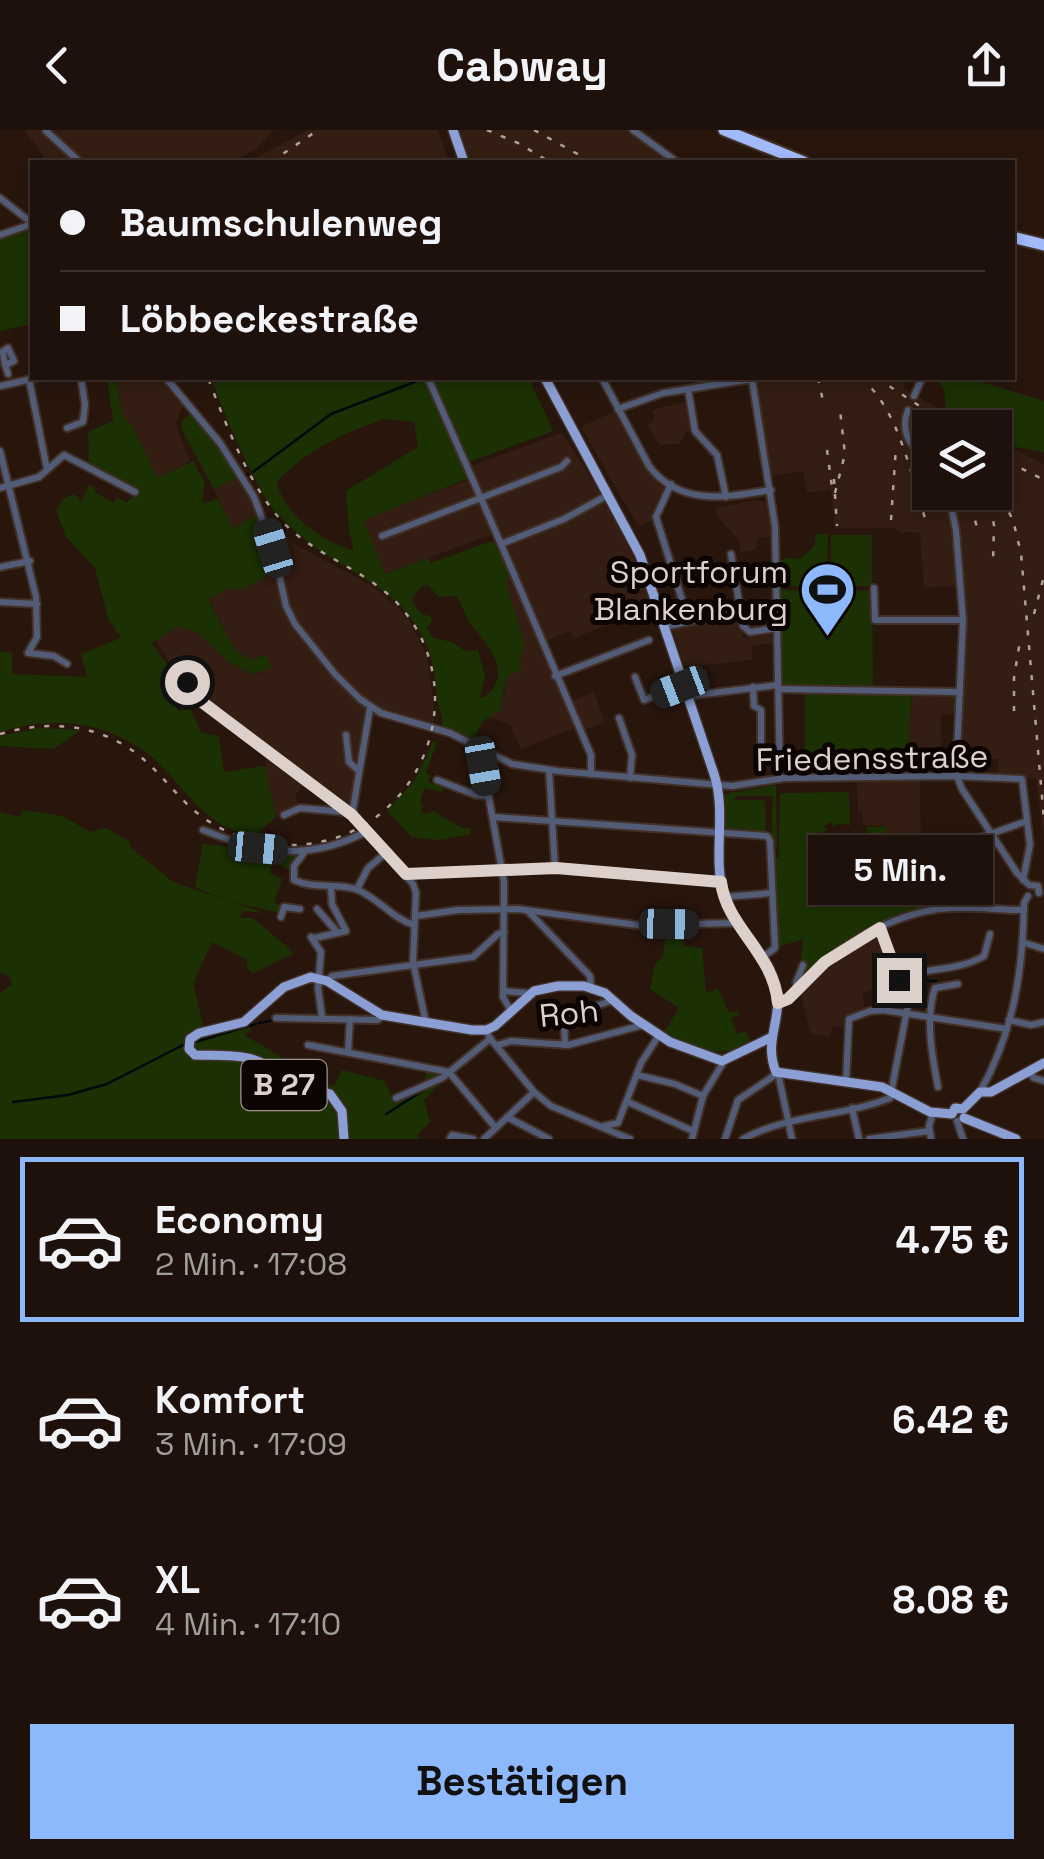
<!DOCTYPE html>
<html lang="de">
<head>
<meta charset="utf-8">
<style>
  :root { --surface:#1e100a; --page:#261913; --text:#f1f3f6; --muted:#a19d9c; --line:#3c302b; --accent:#8db9fc }
  body { margin:0; font-family:"Space Grotesk",sans-serif; background:var(--page); color:var(--text); height:100vh; display:flex; flex-direction:column; font-size:38px; white-space:nowrap }
  * { box-sizing:border-box; margin:0 }
  p { font-size:32px; color:var(--muted) }
  .icon { flex:none; width:55px; height:55px; fill:none; stroke:currentColor; stroke-width:2; stroke-linecap:round; stroke-linejoin:round }
  .map { position:relative; height:1009px; overflow:hidden }
  .side { display:flex; flex-direction:column; background:var(--surface); flex:1 }
  .side>* { flex:none }
  .top-card { position:absolute; left:30px; top:30px; width:985px; height:220px; border-radius:0px; box-shadow:0 5px 15px #0003,0 0 0 2px var(--line); display:grid; align-content:center; height:220px; padding:0 30px; background:var(--surface) }
  .controls { position:absolute; left:912px; top:280px; display:grid; gap:20px }
  .controls a { display:grid; place-items:center; width:100px; height:100px; border-radius:0px; background:var(--surface); box-shadow:0 5px 15px #0003,0 0 0 2px var(--line); font-size:50px }
  .end { position:absolute; width:45px; height:45px; margin:-22px; border:12px solid #ddd0ca; background:#111; box-shadow:0 0 0 5px #111 }
  .from { border-radius:50% }
  .bubble { position:absolute; height:70px; border-radius:0px; background:var(--surface); box-shadow:0 5px 15px #0003,0 0 0 2px var(--line); font-size:32px; font-weight:700; line-height:70px; text-align:center }
  .car { position:absolute; width:30px; height:60px; margin:-30px -15px; border-radius:12px; box-shadow:0 0 8px 2px #0007; background:linear-gradient(#222 24%,#8ab4d8 0 40%,#222 0 76%,#8ab4d8 0 86%,#222 0) }
  .top-card b { display:flex; align-items:center; gap:35px; height:95px; font-size:38px }
  .top-card b+b { border-top:2px solid var(--line) }
  .top-card i { width:25px; height:25px; background:var(--text) }
  ul { padding:18px 0 0; list-style:none }
  li { display:flex; align-items:center; gap:30px; height:165px; margin:0 20px 15px; padding:0 10px; border:5px solid transparent; border-radius:0px }
  li div { flex:1 }
  li b { display:block; font-size:38px }
  li em { font-style:normal; font-weight:700 }
  li.on { border-color:var(--accent) }
  li>.icon { width:90px; height:90px; stroke-width:1.5 }
  .cta { display:flex; gap:20px; margin-top:auto; padding:20px 30px }
  .cta a { flex:1; height:115px; border-radius:0px; background:var(--accent); color:#111; font-size:40px; font-weight:700; line-height:115px; text-align:center }
  header { display:flex; justify-content:space-between; align-items:center; height:130px; padding:0 30px; background:var(--surface); font-size:45px; font-weight:700 }
  .map>svg:first-child { display:block }
</style>
</head>
<body>
<header><svg class="icon" aria-label="back" viewBox="0 0 24 24"><path d="M15 5l-7 7 7 7"/></svg>Cabway<svg class="icon" aria-label="share" viewBox="0 0 24 24"><path d="M12 15V3M7 8l5-5 5 5M5 13v7h14v-7"/></svg></header>
<div class="map">
<svg width="1044" height="1009" viewBox="0 0 1044 1009">
  <rect width="100%" height="100%" fill="#28160d"/>
  <g fill="#341d12">
    <path d="M24 0H274L256 19 230 32H48Z"/>
    <path d="M308 0H438L449 32H248Z"/>
    <path d="M458 0H630L676 32H469Z"/>
    <path d="M123 248H163L185 273 175 293 190 331 157 349 132 295 123 286 117 254Z"/>
    <path d="M755 248H908L903 258 969 297 930 298V362H995V311L1044 334V707L1036 649 997 647 999 629 974 626V618L958 617 962 455 924 458 920 403 900 402 895 398H835L831 360 807 362 803 341 770 346Z"/>
    <path d="M686 272 691 301 686 302 679 314 660 315 648 296 654 289 652 280Z"/>
    <path d="M615 281 645 338 666 357 654 389 638 396 581 297Z"/>
    <path d="M559 304H563L621 395 643 443 653 478 573 508 570 501 539 514 564 574 594 562 605 592 583 601 575 598 521 619 510 595 491 587 504 565 507 547 519 529 523 510 519 504 506 453 509 442 493 404 384 444 364 389 475 347 471 336Z"/>
    <path d="M238 341 259 384 232 398 214 359 235 348 233 344Z"/>
    <path d="M756 370 766 372 772 406 758 408 755 420 741 422 739 411 718 387 716 378Z"/>
    <path d="M273 388 293 413 374 457 398 478 410 492 427 526 434 578 433 596 407 591 372 576 366 581 351 679 347 680 307 650 295 665 298 676 289 678 276 687 265 636 270 621 192 563 190 552 180 549 156 511 179 496 197 502 229 532 252 544 261 543 260 526 251 530 235 520 208 468 230 458 244 459 279 440 267 390Z"/>
    <path d="M736 484 743 508 775 504V513L752 516 753 530 685 537 672 498Z"/>
    <path d="M912 563 957 564 956 583 941 585 942 624 908 627Z"/>
    <path d="M920 650 921 725 904 713 886 711V695L863 696 862 683H858L857 651Z"/>
    <path d="M878 804 895 847 863 863 864 878 847 886 845 898 833 896 830 906 811 904 800 861 831 831Z"/>
  </g>
  <g fill="#1b3103" fill-rule="evenodd">
    <path d="M32 98V194L0 201V108Z"/>
    <path d="M107 248H123L117 254 123 286 132 295 157 348 193 331 205 353 202 370 205 373 218 369 233 398 259 384 268 407 275 442 244 459 230 458 208 469 235 520 251 530 266 525 272 538 252 544 229 532 197 502 179 496 152 513 181 554 168 565 179 582 189 574 201 603 219 606 224 642 265 636 276 687 257 703C208 707 181 649 147 623 103 590 52 586 0 602V521L12 523V544L87 547 81 524 121 508 108 488 95 438 66 407 56 380 64 368 74 364 81 372 89 355 95 358V362L114 373 117 367 127 373 136 363 130 356 89 336 88 302 113 291Z"/>
    <path d="M211 248H425L469 348 364 390 385 444 428 428 431 433 489 412 498 414 510 442 506 453 525 516 519 529 522 539 507 547 499 583 495 581 491 587 484 590 472 611 442 597C444 586 438 579 437 568 432 450 341 454 278 385 255 359 224 283 211 248ZM384 289 414 292 418 317 346 361 349 400 354 421C323 411 284 386 277 352 304 321 346 302 384 289ZM428 455 439 467 457 466C462 475 465 486 471 494 488 516 516 544 483 568L480 567 485 547 478 520 465 521 452 512 433 508 427 498 432 491 430 486C420 485 415 478 412 469L422 456Z"/>
    <path d="M430 248H529L553 301 469 332Z"/>
    <path d="M937 248H969L1044 271V322L1016 317 995 306V298L980 297 946 277 944 260Z"/>
    <path d="M190 283 195 286 238 341 233 344 236 348 214 359 182 300V291Z"/>
    <path d="M816 404H828L827 443 822 457 780 456 779 432 785 428 800 429 814 417Z"/>
    <rect x="831" y="405" width="41" height="51"/>
    <path d="M780 460 834 462 872 460 873 559 785 558 781 556Z"/>
    <path d="M805 562 912 563 908 622 805 623Z"/>
    <path d="M40 598 81 600 53 619 0 616V606Z"/>
    <path d="M433 611 437 612 426 643 431 646 427 652 444 658 442 662 424 658 420 672 423 674 421 682 427 684 433 681 462 698 471 699 469 705 438 710 412 707 387 681 415 650Z"/>
    <path d="M776 655 777 719 771 712 773 666H737L733 670H765L766 701H726L725 664Z"/>
    <path d="M849 662 850 696 842 693 833 697 832 692 828 693 823 698H828L815 708 819 718H806V725L827 724 868 710 867 697 886 696V708L871 710 904 713 923 728 930 771 936 779 878 798 829 824 803 851 799 849 803 809 778 817 774 737 776 732H772L773 721 777 729 779 727 780 663Z"/>
    <path d="M22 680 63 686 90 702 106 698 129 711 131 718 173 752 265 783 242 781 240 788H252C262 796 287 815 293 824L253 843 247 838V830L212 812 193 853 204 898 198 900 187 920 223 925 270 942 290 975C332 962 337 964 341 1009H0V863L12 854 10 847 0 843V682L20 687Z"/>
    <path d="M203 714 299 723 291 740 272 732 270 743 282 749 274 772 279 776 280 783 228 771 195 757Z"/>
    <path d="M668 796H681L684 816 702 818 706 862 718 859 729 883 738 881 739 885 731 888 737 904 746 901 750 910 737 918 758 910 728 928 712 924 722 925 735 920 707 922 663 904 679 878 650 859 655 834 662 828Z"/>
    <path d="M249 892 251 900 246 903V907C269 916 286 936 312 940L315 953 334 956 342 940 385 951 392 969 422 954 429 939 442 942 444 949 424 970 430 992 418 1004 419 1009H346L347 995 330 960 320 958 302 970 292 969 286 952 238 922 193 920 194 909Z"/>
  </g>
  <g fill="none" stroke-linecap="round" stroke-linejoin="round">
    <g stroke="#02090e" stroke-width="2.5">
      <path d="M253 342 331 284 425 248"/>
      <path d="M246 345 248 344"/>
      <path d="M268 413 282 473"/>
      <path d="M928 851H936"/>
      <path d="M259 893 275 890"/>
      <path d="M195 912 256 894"/>
      <path d="M13 972 68 965 107 954 183 915"/>
      <path d="M386 984 424 960"/>
    </g>
    <defs>
      <g id="minor">
        <path d="M633 0 677 32"/>
        <path d="M46 1 80 32"/>
        <path d="M0 68 32 93"/>
        <path d="M0 105 32 94"/>
        <path d="M5 235 14 231 8 218 3 221C3 229 6 237 8 244"/>
        <path d="M166 248 220 313 254 367 273 418 286 476 295 494 335 544 360 569 381 583 450 603 512 634 558 641 732 656 784 648 954 646 1022 649 1030 715 1023 750"/>
        <path d="M428 248 501 414"/>
        <path d="M602 248 649 336C680 377 727 367 771 360"/>
        <path d="M29 249 47 339"/>
        <path d="M0 256 36 248"/>
        <path d="M688 259 695 301 717 325 726 367"/>
        <path d="M914 266 922 248"/>
        <path d="M618 279 663 263 752 249 775 396 780 649"/>
        <path d="M908 280C898 305 915 319 930 337"/>
        <path d="M67 298 83 292 85 275 81 248"/>
        <path d="M0 321 36 467 37 507 28 523 54 526 67 534"/>
        <path d="M671 354 656 387 688 489"/>
        <path d="M0 358 39 347 64 325 135 362"/>
        <path d="M948 362 956 400 963 490 956 644 962 659 1017 743 1029 755 1038 756 1039 763"/>
        <path d="M382 406 561 337 567 331"/>
        <path d="M731 424 743 496 750 502 778 498"/>
        <path d="M0 437 30 431"/>
        <path d="M874 458 875 490H963"/>
        <path d="M0 472 37 474"/>
        <path d="M664 497 740 481"/>
        <path d="M555 546 649 510"/>
        <path d="M635 547 644 570 683 555"/>
        <path d="M182 554 298 646 352 685 413 754 416 763 413 832 426 893"/>
        <path d="M753 557 754 576 761 580V616"/>
        <path d="M778 559 960 562"/>
        <path d="M687 566 778 555"/>
        <path d="M619 588 632 625 630 648"/>
        <path d="M346 605 349 632 359 641"/>
        <path d="M485 621 482 629 504 752 503 867 511 881"/>
        <path d="M549 640 555 738"/>
        <path d="M591 644V625L501 414 564 389 608 365"/>
        <path d="M437 650 476 665 489 666"/>
        <path d="M284 685 300 678 345 682"/>
        <path d="M352 685 370 578"/>
        <path d="M493 687 767 706 770 711 775 818 763 827"/>
        <path d="M203 700C261 723 310 732 367 701"/>
        <path d="M304 723 294 736V750C315 760 338 752 358 760 379 769 392 788 414 795"/>
        <path d="M923 728 1027 691"/>
        <path d="M406 744 555 738 721 751"/>
        <path d="M357 759 368 738 387 722"/>
        <path d="M724 767 772 763"/>
        <path d="M317 779 337 802"/>
        <path d="M528 781 590 846 591 857"/>
        <path d="M416 786 458 780 518 779 637 795 737 793"/>
        <path d="M281 787 284 777 300 779"/>
        <path d="M311 807 321 822 318 858 322 887"/>
        <path d="M315 808 346 801 332 774 331 758"/>
        <path d="M1025 813 1044 819"/>
        <path d="M898 847C926 838 959 841 984 826L990 804"/>
        <path d="M327 851 332 846 473 827 498 804 504 802"/>
        <path d="M799 859 796 853 803 835"/>
        <path d="M503 861 528 863"/>
        <path d="M778 873C798 868 810 845 825 832 858 804 909 779 953 778 977 777 1001 780 1024 780"/>
        <path d="M276 888 378 890 382 885"/>
        <path d="M1009 890 1031 895 1044 892"/>
        <path d="M487 900 489 907 534 962 551 976 630 1009"/>
        <path d="M308 915 449 942"/>
        <path d="M498 915 511 911 568 915 643 895"/>
        <path d="M565 915 564 886 614 870"/>
        <path d="M348 922 350 889"/>
        <path d="M449 942 495 997"/>
        <path d="M1029 942 1034 948 1044 951"/>
        <path d="M637 945 675 954 703 966"/>
        <path d="M846 951 849 889 870 881 883 880 1007 899"/>
        <path d="M938 957C932 925 925 889 935 858L958 854"/>
        <path d="M980 962C1014 901 1023 841 1024 773L1028 766"/>
        <path d="M396 968 442 948 490 909"/>
        <path d="M628 972 693 1001"/>
        <path d="M852 978 859 1009"/>
        <path d="M507 987 549 1009"/>
        <path d="M957 991 963 1009"/>
        <path d="M604 996 618 993 641 933 659 905"/>
        <path d="M450 1009 452 1005 473 1009"/>
        <path d="M484 1009 534 962"/>
        <path d="M692 1009 703 966 724 931"/>
        <path d="M725 1009 738 970 778 943 792 1009"/>
        <path d="M743 1009C789 984 842 987 890 968L908 875 880 798"/>
        <path d="M869 1009 929 1001"/>
        <path d="M931 1009 929 996 933 983"/>
      </g>
      <g id="major">
        <path d="M453 0 464 32"/>
        <path d="M545 248 640 425 714 644C727 683 712 727 724 766 734 801 769 822 776 859 783 890 763 910 776 942L882 957 930 982 952 984 955 978 963 979 980 962H991L1044 933"/>
        <path d="M964 988 1016 1009"/>
        <path d="M344 1009 342 981 330 964 321 962 303 973 292 972C283 964 287 953 278 945 256 921 223 926 195 925L189 919 190 909 199 903 244 892 284 857 311 847 327 851 382 885 472 900H486L495 896 534 861 558 856H584L605 863 631 886 670 912 722 931 770 908"/>
      </g>
      <g id="highway">
        <path d="M724 0 804 32"/>
        <path d="M1012 107 1044 115"/>
      </g>
    </defs>
    <use href="#minor" stroke="#413027" stroke-width="10"/>
    <use href="#major" stroke="#413027" stroke-width="12"/>
    <use href="#highway" stroke="#413027" stroke-width="15"/>
    <use href="#minor" stroke="#535c76" stroke-width="6"/>
    <use href="#major" stroke="#8b9fd5" stroke-width="9"/>
    <use href="#highway" stroke="#a2b9fa" stroke-width="11"/>
    <g stroke="#b0a29b" stroke-width="2.5" stroke-dasharray="5 10" stroke-linecap="butt">
      <path d="M487 0 518 13 550 32"/>
      <path d="M534 0 592 32"/>
      <path d="M271 32 318 0"/>
      <path d="M818 248 823 271"/>
      <path d="M861 248C900 281 910 344 926 391"/>
      <path d="M877 248 953 298"/>
      <path d="M827 320 832 357"/>
      <path d="M995 325 1044 350"/>
      <path d="M834 349 837 396"/>
      <path d="M995 356 1013 390 1021 423 1044 690"/>
      <path d="M966 362 979 403"/>
      <path d="M987 362 994 395 993 434"/>
      <path d="M835 363 845 324 840 280"/>
      <path d="M891 390 896 317"/>
      <path d="M1034 484 1044 446"/>
      <path d="M1014 581V548L1020 511"/>
      <path d="M0 604C42 592 85 592 124 615 151 631 168 656 190 677 240 722 316 728 372 690 446 638 458 530 391 467 357 436 310 423 280 389 248 353 225 292 208 248"/>
    </g>
  </g>
  <g fill="none" stroke-linecap="round" stroke-linejoin="round">
    <path stroke="#ddd0ca" stroke-width="12" d="M187 552 190 563 352 685 406 744 556 738 721 752C727 798 773 822 778 873L788 869 825 832 880 798 899 850"/>
  </g>
  <defs>
    <symbol id="stadium-pin" viewBox="-11 -11 22 30"><path d="M0 17L-7.5 6A9.5 9.5 0 1 1 7.5 6Z" fill="#8db9fc" stroke="#0b0403"/><path d="M0-5a6.5 5 0 1 0 0 10a6.5 5 0 1 0 0-10ZM-3.5-1.8h7v3.6h-7Z" fill="#111"/></symbol>
  </defs>
  <g fill-rule="evenodd">
    <use href="#stadium-pin" x="796" y="428" width="63" height="86"/>
  </g>
  <g text-anchor="middle" stroke-width="10" stroke-linejoin="round" paint-order="stroke">
    <rect fill="#0b0403" stroke="#9e938e" stroke-width="2.5" x="241.5" y="930" width="85" height="50" rx="8"/>
    <g font-size="30" font-weight="bold" fill="#ddd0ca">
      <text x="284" y="965">B 27</text>
    </g>
    <g font-size="32" fill="#ddd0ca" stroke="#0b0403" text-anchor="end">
      <text x="788" y="453">Sportforum<tspan x="788" dy="37">Blankenburg</tspan></text>
    </g>
    <g font-size="32" fill="#ddd0ca" stroke="#0b0403">
      <text transform="translate(872 628) rotate(-1)" y="11">Friedensstraße</text>
      <text transform="translate(569 883) rotate(-6)" y="11">Roh</text>
    </g>
  </g>
</svg>
<div class="controls">
<a><svg class="icon" aria-label="layers" viewBox="0 0 24 24"><path d="M12 4l9 5-9 5-9-5zM3 14l9 5 9-5"/></svg></a>
</div>
<i class="end from" style="left:187px;top:552px"></i>
<i class="end" style="left:899px;top:850px"></i>
<div class="bubble" style="left:808px;top:705px;width:185px">5 Min.</div>
<i class="car" style="left:273px;top:418px;rotate:343deg"></i>
<i class="car" style="left:680px;top:557px;rotate:249deg"></i>
<i class="car" style="left:483px;top:636px;rotate:170deg"></i>
<i class="car" style="left:258px;top:718px;rotate:95deg"></i>
<i class="car" style="left:669px;top:794px;rotate:91deg"></i>
<div class="top-card">
<b><i class="from"></i>Baumschulenweg</b>
<b><i></i>Löbbeckestraße</b>
</div>
</div>
<section class="side">
<ul>
<li class="on"><svg class="icon" aria-label="car" viewBox="0 0 24 24"><path d="M5 17H2v-5l4-1 3-4h7l3 4 3 1v5h-3M9 17h6M6 11h13"/><circle cx="7" cy="17" r="2"/><circle cx="17" cy="17" r="2"/></svg><div><b>Economy</b><p>2 Min. · 17:08</p></div><em>4.75 €</em></li>
<li><svg class="icon" aria-label="car" viewBox="0 0 24 24"><path d="M5 17H2v-5l4-1 3-4h7l3 4 3 1v5h-3M9 17h6M6 11h13"/><circle cx="7" cy="17" r="2"/><circle cx="17" cy="17" r="2"/></svg><div><b>Komfort</b><p>3 Min. · 17:09</p></div><em>6.42 €</em></li>
<li><svg class="icon" aria-label="car" viewBox="0 0 24 24"><path d="M5 17H2v-5l4-1 3-4h7l3 4 3 1v5h-3M9 17h6M6 11h13"/><circle cx="7" cy="17" r="2"/><circle cx="17" cy="17" r="2"/></svg><div><b>XL</b><p>4 Min. · 17:10</p></div><em>8.08 €</em></li>
</ul>
<div class="cta"><a>Bestätigen</a></div>
</section>
</body>
</html>
